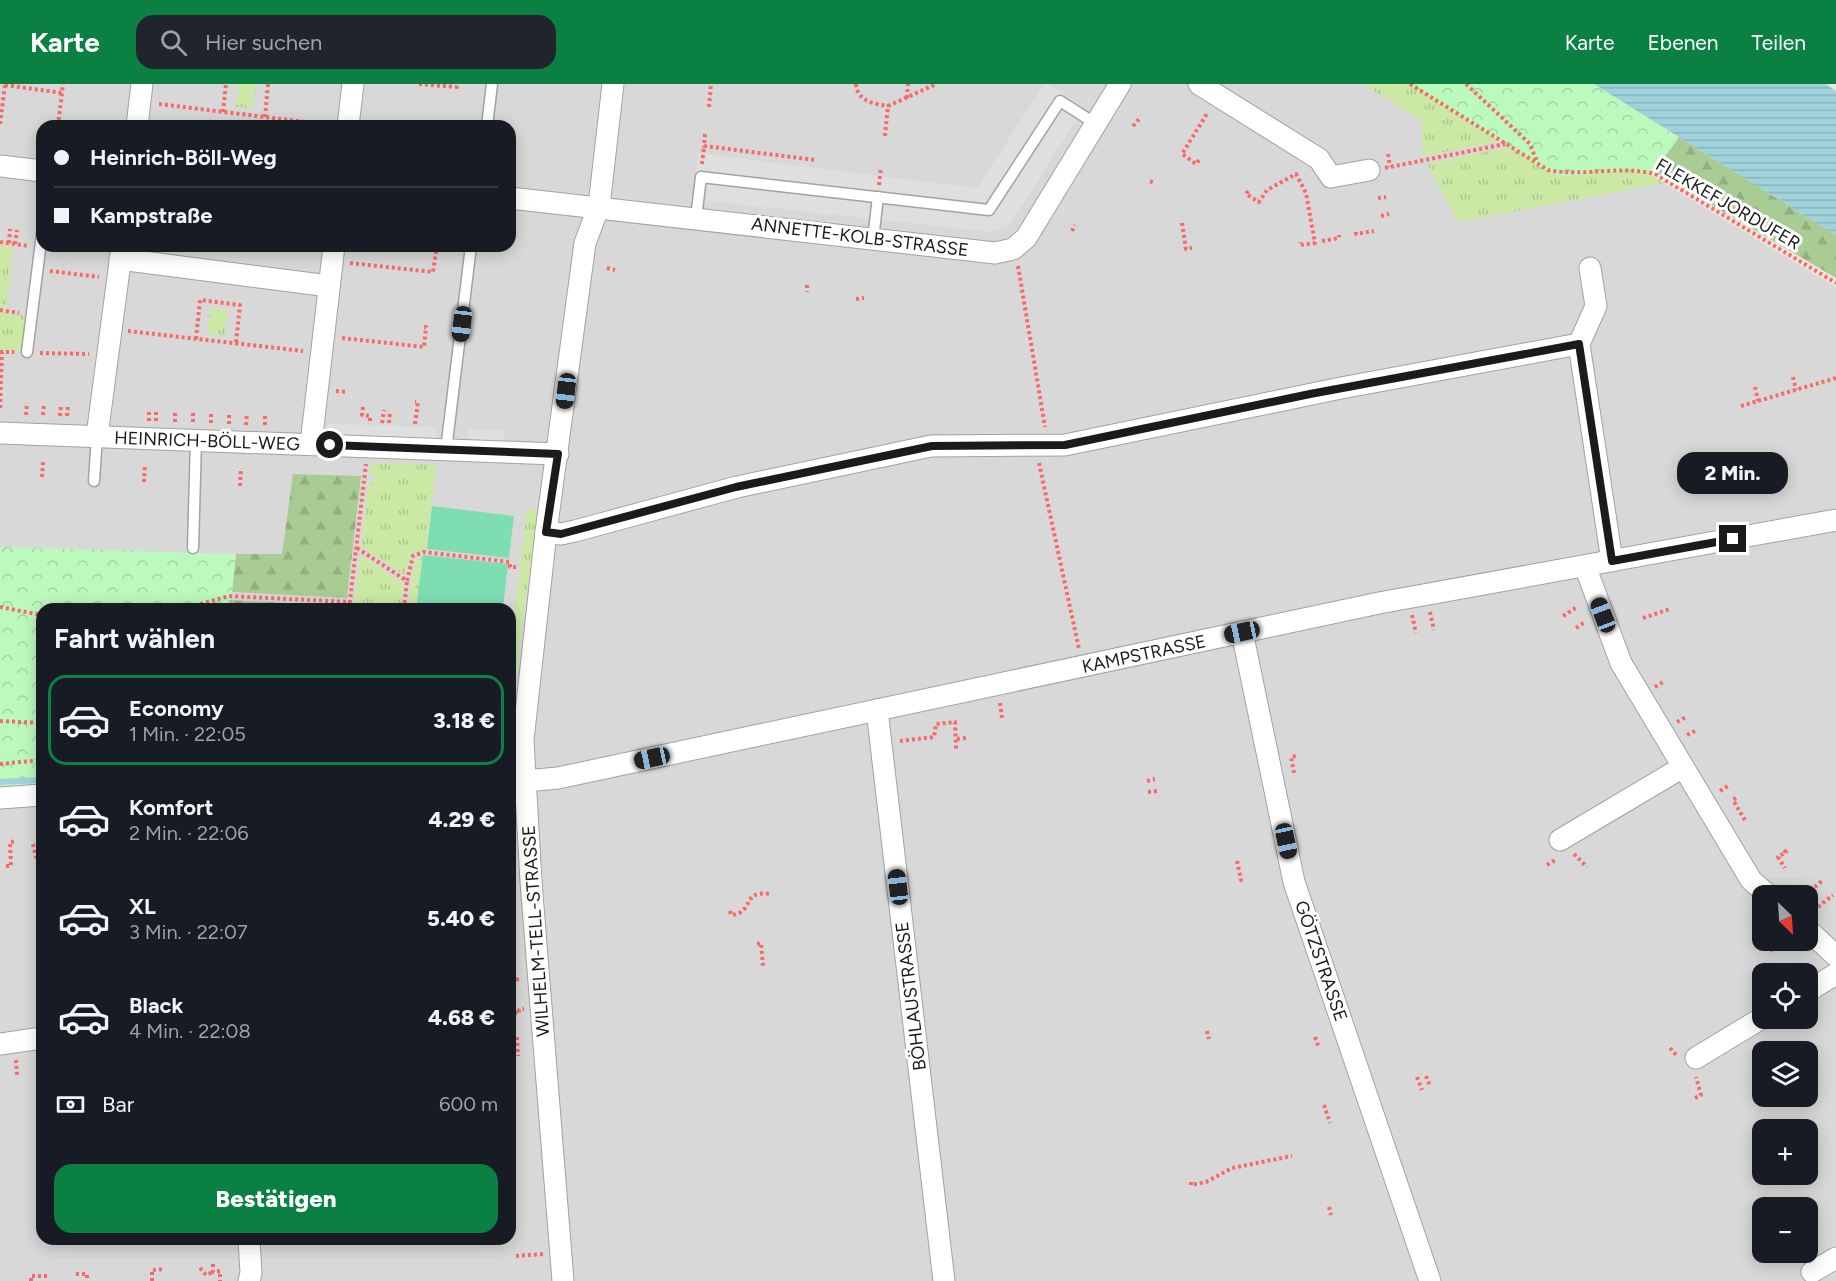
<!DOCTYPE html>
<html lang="de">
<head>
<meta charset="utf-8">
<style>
  :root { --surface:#171b24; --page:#20242c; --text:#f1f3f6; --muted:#9ea1a6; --line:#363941; --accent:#0b8043 }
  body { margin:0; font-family:Figtree,sans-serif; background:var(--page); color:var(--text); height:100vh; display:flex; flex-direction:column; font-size:22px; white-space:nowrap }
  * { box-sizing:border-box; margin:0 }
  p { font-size:20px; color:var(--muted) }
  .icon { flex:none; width:33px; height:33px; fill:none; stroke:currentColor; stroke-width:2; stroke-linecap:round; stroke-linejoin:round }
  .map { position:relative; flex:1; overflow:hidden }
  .panel { position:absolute; left:36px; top:519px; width:480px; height:642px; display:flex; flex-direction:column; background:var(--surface); border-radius:18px; box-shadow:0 3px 15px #0003 }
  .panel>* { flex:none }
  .guide { position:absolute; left:36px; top:36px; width:480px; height:132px; border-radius:18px; box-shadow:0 3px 15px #0003; display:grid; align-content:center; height:132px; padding:0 18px; background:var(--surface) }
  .needle { width:39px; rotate:155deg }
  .tools { position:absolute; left:1752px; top:801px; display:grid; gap:12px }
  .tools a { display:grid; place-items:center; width:66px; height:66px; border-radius:12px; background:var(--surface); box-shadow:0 3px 15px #0003; font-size:30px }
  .end { position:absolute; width:27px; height:27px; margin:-14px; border:8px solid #1b1b1b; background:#fff; box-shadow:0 0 0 3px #fff }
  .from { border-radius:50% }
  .bubble { position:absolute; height:42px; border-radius:18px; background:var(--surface); box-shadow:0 3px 15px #0003; font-size:20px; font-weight:800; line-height:42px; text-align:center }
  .car { position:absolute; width:18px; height:36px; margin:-18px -9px; border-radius:8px; box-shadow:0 0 4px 2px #0007; background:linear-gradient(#222 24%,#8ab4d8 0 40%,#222 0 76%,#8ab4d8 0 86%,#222 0) }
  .guide b { display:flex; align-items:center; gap:21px; height:57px; font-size:22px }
  .guide b+b { border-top:2px solid var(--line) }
  .guide i { width:15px; height:15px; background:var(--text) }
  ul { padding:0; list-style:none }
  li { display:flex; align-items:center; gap:18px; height:90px; margin:0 12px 9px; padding:0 6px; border:3px solid transparent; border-radius:18px }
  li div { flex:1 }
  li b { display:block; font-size:22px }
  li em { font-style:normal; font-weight:800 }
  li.current { border-color:var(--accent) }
  li>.icon { width:54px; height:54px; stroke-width:1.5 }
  h2 { padding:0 18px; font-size:27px; line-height:72px }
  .pay { display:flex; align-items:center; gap:15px; height:66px; padding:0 18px; font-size:22px }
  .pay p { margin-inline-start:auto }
  .action { display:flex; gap:12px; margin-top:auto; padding:12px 18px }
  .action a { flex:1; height:69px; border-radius:18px; background:var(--accent); color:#fff; font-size:24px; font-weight:800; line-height:69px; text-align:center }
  header { display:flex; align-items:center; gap:36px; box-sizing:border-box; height:84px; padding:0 30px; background:var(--accent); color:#fff }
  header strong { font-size:28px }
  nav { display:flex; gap:33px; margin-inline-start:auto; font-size:21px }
  .search { width:420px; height:54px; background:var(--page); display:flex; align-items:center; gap:15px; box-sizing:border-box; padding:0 21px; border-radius:18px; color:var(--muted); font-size:22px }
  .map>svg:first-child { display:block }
</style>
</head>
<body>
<header>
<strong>Karte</strong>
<div class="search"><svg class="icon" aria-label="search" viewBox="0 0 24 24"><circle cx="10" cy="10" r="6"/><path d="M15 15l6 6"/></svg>Hier suchen</div>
<nav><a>Karte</a><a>Ebenen</a><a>Teilen</a></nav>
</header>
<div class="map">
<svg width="1836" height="1197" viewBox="0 0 1836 1197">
  <defs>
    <pattern id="grass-tufts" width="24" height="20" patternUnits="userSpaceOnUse" patternTransform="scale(1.5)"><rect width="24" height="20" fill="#cbe8a5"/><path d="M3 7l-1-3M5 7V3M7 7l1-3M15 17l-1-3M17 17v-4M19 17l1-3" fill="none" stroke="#aec68d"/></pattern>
    <pattern id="forest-firs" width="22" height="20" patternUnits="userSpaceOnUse" patternTransform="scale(1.5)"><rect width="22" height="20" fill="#a9cc95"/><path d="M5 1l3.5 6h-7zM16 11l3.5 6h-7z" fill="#91af80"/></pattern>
    <pattern id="park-crowns" width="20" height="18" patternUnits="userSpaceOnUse" patternTransform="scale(1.5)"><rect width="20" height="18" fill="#bcf9bc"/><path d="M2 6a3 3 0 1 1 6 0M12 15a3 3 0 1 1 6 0" fill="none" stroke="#a1d5a1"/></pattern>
    <pattern id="water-rules" width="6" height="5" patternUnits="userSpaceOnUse" patternTransform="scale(1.5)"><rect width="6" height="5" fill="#a0d2db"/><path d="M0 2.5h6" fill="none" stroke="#89b4bb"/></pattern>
  </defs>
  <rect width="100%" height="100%" fill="#ede8e0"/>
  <path fill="#d9d8d8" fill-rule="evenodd" d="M0 0H1409L1525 73 1647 89 1836 203V1197H0ZM42 42H510V162H42ZM42 525H510V1155H42ZM1762 812H1808V856H1762ZM1762 890H1808V934H1762ZM1762 968H1808V1012H1762ZM1762 1046H1808V1090H1762ZM1762 1124H1808V1168H1762Z"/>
  <g fill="url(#grass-tufts)">
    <path d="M238 0H256L255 10H252L254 13 253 25 236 23 237 11 240 8 237 7Z"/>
    <path d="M1363 0H1409L1498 56 1494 59 1422 72V37Z"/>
    <path d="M1509 63 1549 87 1563 92 1624 87 1647 89 1665 99 1458 138 1427 80Z"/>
    <path d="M0 161 13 163 6 224 0 223Z"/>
    <path d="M210 224 228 226 227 236 224 237 226 239 225 251 207 249 209 237 212 235 209 234Z"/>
    <path d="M0 228 27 232 23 266H0Z"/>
    <path d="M371 379 436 380 427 465 412 470 405 491 361 463 368 402 375 395 376 391 369 390Z"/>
    <path d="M527 425 542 426 539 452H534L518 573 523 580 522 589 510 575V567Z"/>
    <path d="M360 473H365L403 499 402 525 354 521Z"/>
    <path d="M423 473 416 525H407L415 476Z"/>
  </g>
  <g fill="url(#forest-firs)">
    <path d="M1679 53 1836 151V194L1654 87Z"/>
    <path d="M293 390 361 392 347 514 232 508 236 470H282Z"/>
    <path d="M228 516 343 522 345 525H226Z"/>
  </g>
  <g fill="url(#park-crowns)">
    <path d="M1409 0H1594L1679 53 1654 87 1647 89 1624 87 1563 92 1549 88Z"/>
    <path d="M0 463 236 470 232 508 226 525H42V702L0 705Z"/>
  </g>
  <g fill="#7eddb1">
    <path d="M432 422 514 432 509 474 427 465Z"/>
    <path d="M423 471 508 480 503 525H416Z"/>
  </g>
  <g fill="#dfdfdf">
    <path d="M1044 0H1049L1084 23 1010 141 990 148 693 115 698 69 977 104Z"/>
    <path d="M328 340 437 343 436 357 328 354Z"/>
    <path d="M469 345 504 346V359L468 357Z"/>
  </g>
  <path fill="url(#water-rules)" d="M1594 0H1826L1836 7V151Z"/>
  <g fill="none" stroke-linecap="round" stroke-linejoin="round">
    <path stroke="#a0d2db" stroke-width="6" d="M0 698 42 696"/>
    <defs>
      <g id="service">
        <path d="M487 42 492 0"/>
        <path d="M696 134 701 93 989 126 1060 17 1096 40"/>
        <path d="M873 155 878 113"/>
        <path d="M27 268 42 150"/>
        <path d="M446 366 471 162"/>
        <path d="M94 397 97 352"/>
        <path d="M193 464 196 356"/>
      </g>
      <g id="minor">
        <path d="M1199 0 1319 75 1331 93 1369 86"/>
        <path d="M137 42 142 0"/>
        <path d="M348 42 353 0"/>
        <path d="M0 82 42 87"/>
        <path d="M510 114 995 169 1013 165 1026 154 1120 0"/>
        <path d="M120 175 329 202"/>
        <path d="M1590 184 1596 222 1579 260 1612 477"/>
        <path d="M0 349 558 370"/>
        <path d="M97 352 122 163"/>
        <path d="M311 360 334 162"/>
        <path d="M546 448 561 450 575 447 737 403 931 362 1065 361 1341 304 1579 260"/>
        <path d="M1585 482 1621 579 1751 796 1769 812"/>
        <path d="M1242 548 1294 798 1430 1197"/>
        <path d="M877 626 944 1197"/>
        <path d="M525 697 558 694 1379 519 1836 436"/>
        <path d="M0 714 42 711"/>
        <path d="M1560 756 1683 683"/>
        <path d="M1808 846 1836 872"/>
        <path d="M1808 907 1836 890"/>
        <path d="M0 960 42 954"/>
        <path d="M1696 974 1762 934"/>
        <path d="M1812 1188 1836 1174"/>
        <path d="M249 1197 251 1189 249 1155"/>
        <path d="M563 1197 531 798 523 656 546 448 585 159 599 122 613 0"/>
      </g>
    </defs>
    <use href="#service" stroke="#a2a2a2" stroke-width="13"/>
    <use href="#minor" stroke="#a2a2a2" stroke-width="23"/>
    <g stroke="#f96a66" stroke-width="4" stroke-dasharray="3 3" stroke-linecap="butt">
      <path d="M419 0 457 3V0"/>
      <path d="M856 0C857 17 874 20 888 22"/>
      <path d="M1410 0 1548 86C1584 93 1619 81 1655 90L1836 199"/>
      <path d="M1466 0 1530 60 1537 78"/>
      <path d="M5 1 62 9"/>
      <path d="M907 14 908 0"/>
      <path d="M159 20 330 41"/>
      <path d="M709 23 711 0"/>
      <path d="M223 28 226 0"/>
      <path d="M265 33 268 0"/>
      <path d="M0 40 5 1"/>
      <path d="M58 42 63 0"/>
      <path d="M1133 42 1140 34"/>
      <path d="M705 50 704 62 816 76"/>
      <path d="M885 52 888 22 936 0"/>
      <path d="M1388 70 1390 83"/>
      <path d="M1199 76 1196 80 1182 70 1208 28"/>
      <path d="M702 80 704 62"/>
      <path d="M1385 84 1505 60"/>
      <path d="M1150 97 1154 99"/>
      <path d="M879 101 881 84"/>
      <path d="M1248 107 1246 110 1259 118 1267 106 1296 90 1306 109 1315 159 1300 161V158"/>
      <path d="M1378 114 1386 113"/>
      <path d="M1381 132 1389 130"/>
      <path d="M1182 139 1186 165 1192 164"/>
      <path d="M1072 147 1075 141"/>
      <path d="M1356 148V150L1374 147"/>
      <path d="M1322 157 1339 154V151"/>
      <path d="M0 158 28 162"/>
      <path d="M9 159 10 145"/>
      <path d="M15 160 17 146"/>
      <path d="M350 179 433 188 436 168 433 167"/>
      <path d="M1018 182 1045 343"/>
      <path d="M607 184 615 186"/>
      <path d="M50 187 99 193"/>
      <path d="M807 201V208"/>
      <path d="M856 215 864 214"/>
      <path d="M0 226 19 229"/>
      <path d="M128 247 303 267"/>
      <path d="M342 254 424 263 426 243H424"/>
      <path d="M196 255 200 216 240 221 236 259"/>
      <path d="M0 268H14"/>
      <path d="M40 269 89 270"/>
      <path d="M1793 293 1796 306"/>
      <path d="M1755 303 1758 317"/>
      <path d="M336 307 347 308"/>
      <path d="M1741 322 1836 294"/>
      <path d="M363 323 362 331 370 332V338"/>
      <path d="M0 324 2 268"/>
      <path d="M26 331 27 319"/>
      <path d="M43 331 44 320"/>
      <path d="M60 332 61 321"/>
      <path d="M67 332 68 321"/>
      <path d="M149 337V326"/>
      <path d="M156 337V326"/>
      <path d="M175 338V327"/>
      <path d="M193 338V327"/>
      <path d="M211 339V328"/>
      <path d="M382 339 384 326"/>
      <path d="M389 339 390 327"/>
      <path d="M229 340V328"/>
      <path d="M415 340 418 318H415"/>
      <path d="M246 341 247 329"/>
      <path d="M265 341V330"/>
      <path d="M1039 379 1079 565"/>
      <path d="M42 393 43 378"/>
      <path d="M144 398 145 381"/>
      <path d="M240 402 241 384"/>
      <path d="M357 464 407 497 413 472 424 468 510 478V483H516"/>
      <path d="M0 523 42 531"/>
      <path d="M97 525 141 521 158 525"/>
      <path d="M183 525 229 512 350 518"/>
      <path d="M349 525 366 380"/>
      <path d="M404 525 407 497"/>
      <path d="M1430 528 1434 546"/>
      <path d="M1412 531 1416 549"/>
      <path d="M1563 532 1577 523"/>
      <path d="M1643 534 1670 525"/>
      <path d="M1576 544 1585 538"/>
      <path d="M1655 603 1663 598"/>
      <path d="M1000 619 1002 634"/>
      <path d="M0 637 42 639"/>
      <path d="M1677 638 1686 633"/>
      <path d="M1687 651 1695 647"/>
      <path d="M957 655 966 654"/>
      <path d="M900 657 934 653 936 640 955 638 956 665"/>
      <path d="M0 680 42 676"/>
      <path d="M1294 689 1291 673 1296 672"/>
      <path d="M1147 697 1155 695"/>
      <path d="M1720 707 1728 702"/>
      <path d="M1148 708 1157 707"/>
      <path d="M1736 714 1733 716 1746 738"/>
      <path d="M33 760 37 777H42"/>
      <path d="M1784 766 1786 768 1778 773 1785 784"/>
      <path d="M1574 770 1587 783"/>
      <path d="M1237 777 1241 796 1245 797"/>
      <path d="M1547 781 1555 776"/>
      <path d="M6 782H11L10 758 17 757"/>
      <path d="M1810 807 1822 797"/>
      <path d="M1811 813 1813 812"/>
      <path d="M1818 823 1833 811"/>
      <path d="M730 827 731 831C756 828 740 806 770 810"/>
      <path d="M1757 849 1762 846"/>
      <path d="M757 860 761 859 763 882"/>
      <path d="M1770 867 1782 856"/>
      <path d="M510 896 521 895"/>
      <path d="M515 928 519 930V926L524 925"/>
      <path d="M1807 934 1809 938"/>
      <path d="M1207 947 1209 955"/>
      <path d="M517 953 518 972"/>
      <path d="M1315 953 1319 964"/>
      <path d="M1670 964 1677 972"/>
      <path d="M16 976 17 991"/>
      <path d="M1426 992 1430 1002"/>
      <path d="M1417 993 1422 1006"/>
      <path d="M1695 1014 1701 1011 1696 993"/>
      <path d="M1324 1021 1330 1039"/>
      <path d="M1191 1098V1101L1206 1098 1232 1084 1292 1072"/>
      <path d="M1329 1123 1331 1131"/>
      <path d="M516 1172 543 1170"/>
      <path d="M213 1180V1188L220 1187V1197"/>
      <path d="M200 1184 206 1191 213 1188"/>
      <path d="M76 1190H87V1197"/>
      <path d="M31 1197V1192H47"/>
      <path d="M152 1197V1186L165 1185"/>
    </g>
    <use href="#service" stroke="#fff" stroke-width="10"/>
    <use href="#minor" stroke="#fff" stroke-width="21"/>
  </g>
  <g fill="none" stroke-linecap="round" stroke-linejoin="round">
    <path stroke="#1b1b1b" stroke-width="8" d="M330 361 558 370 546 448 561 450 736 403 932 362 1065 361 1310 310 1579 260 1612 477 1733 455"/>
  </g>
  <g text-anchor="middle" stroke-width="6" stroke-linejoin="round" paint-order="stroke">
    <g font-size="18" fill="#1b1b1b" stroke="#fff">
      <text transform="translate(1728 120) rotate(30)" y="6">FLEKKEFJORDUFER</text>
      <text transform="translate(860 153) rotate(7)" y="6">ANNETTE-KOLB-STRASSE</text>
      <text transform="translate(207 357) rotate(2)" y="6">HEINRICH-BÖLL-WEG</text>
      <text transform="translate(1144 570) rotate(-12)" y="6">KAMPSTRASSE</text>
      <text transform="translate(536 847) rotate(-94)" y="6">WILHELM-TELL-STRASSE</text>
      <text transform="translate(1321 877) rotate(71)" y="6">GÖTZSTRASSE</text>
      <text transform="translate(911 912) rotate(-97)" y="6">BÖHLAUSTRASSE</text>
    </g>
  </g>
</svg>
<div class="tools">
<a><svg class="needle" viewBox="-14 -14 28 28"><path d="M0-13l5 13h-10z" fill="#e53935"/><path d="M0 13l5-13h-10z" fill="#9ea1a6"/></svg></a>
<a><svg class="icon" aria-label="locate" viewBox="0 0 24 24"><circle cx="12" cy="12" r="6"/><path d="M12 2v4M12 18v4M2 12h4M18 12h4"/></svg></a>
<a><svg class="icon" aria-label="layers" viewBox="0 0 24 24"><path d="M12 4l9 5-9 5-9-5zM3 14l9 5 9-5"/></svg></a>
<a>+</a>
<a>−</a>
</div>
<i class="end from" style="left:330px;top:361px"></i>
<i class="end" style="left:1733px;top:455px"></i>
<div class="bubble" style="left:1677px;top:368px;width:111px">2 Min.</div>
<i class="car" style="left:462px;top:240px;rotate:187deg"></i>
<i class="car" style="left:566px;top:307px;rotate:187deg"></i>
<i class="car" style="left:1603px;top:531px;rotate:339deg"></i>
<i class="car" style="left:1242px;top:548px;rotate:258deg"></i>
<i class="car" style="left:652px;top:674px;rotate:258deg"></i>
<i class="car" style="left:1286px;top:757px;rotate:168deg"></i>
<i class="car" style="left:898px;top:803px;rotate:353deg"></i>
<div class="guide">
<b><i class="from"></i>Heinrich-Böll-Weg</b>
<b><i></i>Kampstraße</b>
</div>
<section class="panel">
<h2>Fahrt wählen</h2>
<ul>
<li class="current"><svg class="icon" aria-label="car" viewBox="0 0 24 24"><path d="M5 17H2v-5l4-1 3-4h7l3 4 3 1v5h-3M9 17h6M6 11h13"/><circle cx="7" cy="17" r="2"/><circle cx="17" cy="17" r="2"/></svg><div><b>Economy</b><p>1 Min. · 22:05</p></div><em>3.18 €</em></li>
<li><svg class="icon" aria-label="car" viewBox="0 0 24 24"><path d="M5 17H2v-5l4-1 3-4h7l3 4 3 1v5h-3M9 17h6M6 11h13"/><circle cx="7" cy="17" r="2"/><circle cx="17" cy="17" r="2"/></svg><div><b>Komfort</b><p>2 Min. · 22:06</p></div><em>4.29 €</em></li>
<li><svg class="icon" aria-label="car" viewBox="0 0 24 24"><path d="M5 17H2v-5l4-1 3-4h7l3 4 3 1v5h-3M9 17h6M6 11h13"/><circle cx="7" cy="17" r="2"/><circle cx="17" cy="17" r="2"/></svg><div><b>XL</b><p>3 Min. · 22:07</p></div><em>5.40 €</em></li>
<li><svg class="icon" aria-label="car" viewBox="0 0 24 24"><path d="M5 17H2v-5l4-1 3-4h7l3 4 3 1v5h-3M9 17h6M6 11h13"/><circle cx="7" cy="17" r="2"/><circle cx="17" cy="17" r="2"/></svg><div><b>Black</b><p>4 Min. · 22:08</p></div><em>4.68 €</em></li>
</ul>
<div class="pay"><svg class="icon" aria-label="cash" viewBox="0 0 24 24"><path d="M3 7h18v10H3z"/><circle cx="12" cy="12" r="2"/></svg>Bar<p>600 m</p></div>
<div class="action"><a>Bestätigen</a></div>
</section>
</div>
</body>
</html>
